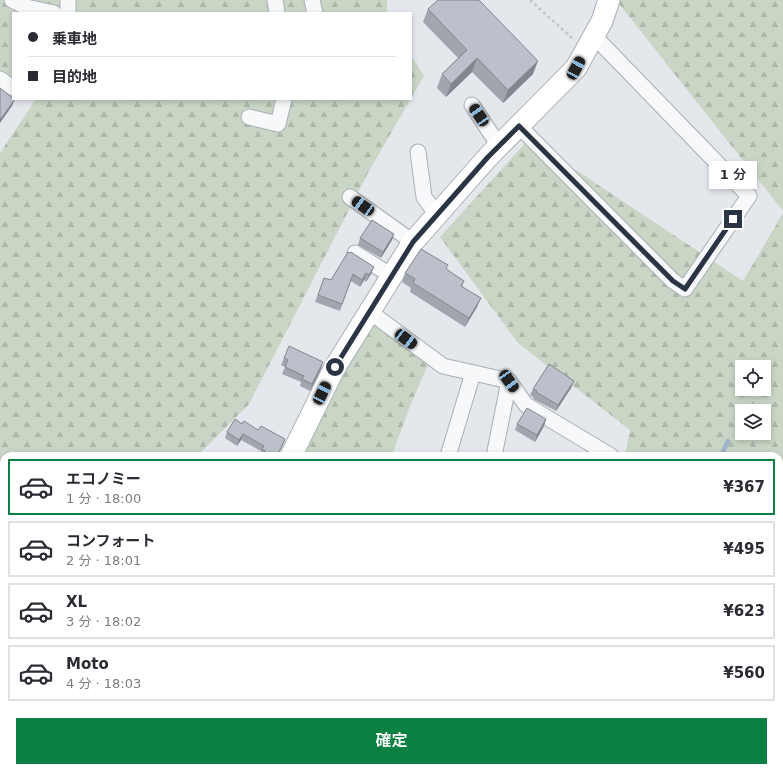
<!DOCTYPE html>
<html lang="ja">
<head>
<meta charset="utf-8">
<style>
  :root { --surface:#fff; --page:#f7f7f7; --text:#2b2b33; --muted:#7c7c81; --line:#e1e1e2; --accent:#0b8043 }
  body { margin:0; font-family:"DejaVu Sans","Noto Sans JP",sans-serif; background:var(--page); color:var(--text); height:100vh; display:flex; flex-direction:column; font-size:15px; white-space:nowrap }
  * { box-sizing:border-box; margin:0 }
  p { font-size:13px; color:var(--muted) }
  .icon { flex:none; width:22px; height:22px; fill:none; stroke:currentColor; stroke-width:2; stroke-linecap:round; stroke-linejoin:round }
  .map { position:relative; flex:1; overflow:hidden }
  .panel { position:absolute; left:0px; top:452px; width:783px; height:320px; display:flex; flex-direction:column; background:var(--surface); border-radius:12px 12px 0 0; box-shadow:0 2px 6px #0003 }
  .panel>* { flex:none }
  .guide { position:absolute; left:12px; top:12px; width:400px; height:88px; border-radius:0px; box-shadow:0 2px 6px #0003; display:grid; align-content:center; height:88px; padding:0 16px; background:var(--surface) }
  .tools { position:absolute; left:735px; top:360px; display:grid; gap:8px }
  .tools a { display:grid; place-items:center; width:36px; height:36px; border-radius:0px; background:var(--surface); box-shadow:0 2px 6px #0003; font-size:20px }
  .end { position:absolute; width:18px; height:18px; margin:-9px; border:5px solid #2b3445; background:#fff; box-shadow:0 0 0 2px #fff }
  .from { border-radius:50% }
  .bubble { position:absolute; height:28px; border-radius:0px; background:var(--surface); box-shadow:0 2px 6px #0003; font-size:13px; font-weight:600; line-height:28px; text-align:center }
  .car { position:absolute; width:12px; height:24px; margin:-12px -6px; border-radius:5px; box-shadow:0 0 3px 1px #0007; background:linear-gradient(#222 24%,#8ab4d8 0 40%,#222 0 76%,#8ab4d8 0 86%,#222 0) }
  .guide b { display:flex; align-items:center; gap:14px; height:38px; font-size:15px }
  .guide b+b { border-top:1px solid var(--line) }
  .guide i { width:10px; height:10px; background:var(--text) }
  ul { padding:7px 0 0; list-style:none }
  li { display:flex; align-items:center; gap:12px; height:56px; margin:0 8px 6px; padding:0 8px; border:2px solid var(--line); border-radius:0px }
  li div { flex:1 }
  li b { display:block; font-size:15px }
  li em { font-style:normal; font-weight:600 }
  li.current { border-color:var(--accent) }
  li>.icon { width:36px; height:36px; stroke-width:1.5 }
  .action { display:flex; gap:8px; margin-top:auto; padding:8px 16px }
  .action a { flex:1; height:46px; border-radius:0px; background:var(--accent); color:#fff; font-size:16px; font-weight:600; line-height:46px; text-align:center }
  .map>svg:first-child { display:block }
</style>
</head>
<body>
<div class="map">
<svg width="783" height="772" viewBox="0 0 783 772">
  <defs>
    <pattern id="forest-firs" width="22" height="20" patternUnits="userSpaceOnUse"><rect width="22" height="20" fill="#c9d6c5"/><path d="M5 1l3.5 6h-7zM16 11l3.5 6h-7z" fill="#adb8ab"/></pattern>
  </defs>
  <rect width="100%" height="100%" fill="#e4e7ec"/>
  <path fill="#c9d6c5" d="M780 527 783 529 782 728 779 721Z"/>
  <g fill="url(#forest-firs)" fill-rule="evenodd">
    <path d="M0 0H387V13H13V81L0 71Z"/>
    <path d="M616 0H783V211Z"/>
    <path d="M411 55 424 76 369 171 249 404 197 456H4V647L0 651V153L36 99H411Z"/>
    <path d="M529 139 743 281 783 213V524L779 529V456H625L630 430 518 343 440 237ZM742 367H764V389H742ZM742 411H764V433H742Z"/>
    <path d="M370 317 429 362 408 411 393 453 384 456H307L302 452Z"/>
    <path d="M779 715C783 731 783 755 783 772H594L595 768H779Z"/>
  </g>
  <g fill="none" stroke-linecap="round" stroke-linejoin="round">
    <g stroke="#9fb4cc" stroke-width="4.5">
      <path d="M721 456 728 441"/>
      <path d="M632 772 633 768"/>
    </g>
    <defs>
      <g id="street">
        <path d="M12 0 26 7 54 13"/>
        <path d="M275 0 277 13"/>
        <path d="M312 0 315 13"/>
        <path d="M68 13V0"/>
        <path d="M0 79 13 88"/>
        <path d="M472 105 499 146"/>
        <path d="M249 117 278 124 284 99"/>
        <path d="M519 126 673 281 685 289 749 196 594 36"/>
        <path d="M418 152 424 197 437 215"/>
        <path d="M350 197 413 242"/>
        <path d="M355 253 392 276"/>
        <path d="M370 312 443 366 509 381 526 405 611 456"/>
        <path d="M448 456 473 373"/>
        <path d="M494 456 509 381"/>
        <path d="M68 768 70 772"/>
        <path d="M172 768 182 772"/>
        <path d="M391 772 392 768 414 772"/>
      </g>
      <g id="secondary">
        <path d="M291 456 335 367 413 242 488 157 576 68 602 21 609 0"/>
        <path d="M110 772 115 768"/>
      </g>
    </defs>
    <use href="#street" stroke="#a9aeb7" stroke-width="17"/>
    <use href="#secondary" stroke="#a9aeb7" stroke-width="23"/>
    <path stroke="#c2c5cb" stroke-width="2.5" stroke-dasharray="3 3" stroke-linecap="butt" d="M530 0 573 39"/>
    <use href="#street" stroke="#f7f8fa" stroke-width="15"/>
    <use href="#secondary" stroke="#fff" stroke-width="21"/>
  </g>
  <g fill="#a1a5ae">
    <path d="M428 9 533 74 503 103 472 72 446 97 437 88 442 74 458 58 423 22Z"/>
    <path d="M394 234 392 240 381 258 358 245 360 238Z"/>
    <path d="M348 252 371 274 366 282 364 280 360 287 351 281 340 311 315 302 324 278 331 280Z"/>
    <path d="M447 269 449 271 464 281 462 287 477 307 465 327 410 292 411 288 402 282 405 273Z"/>
    <path d="M284 358 321 369 310 391 300 386 301 382 282 374 285 367 281 365Z"/>
    <path d="M574 381 571 388 556 411 533 399 534 398 530 395 533 389Z"/>
    <path d="M546 419 544 426 535 442 515 430 517 424Z"/>
    <path d="M242 424 258 430 285 439 277 456H262L260 455 261 451 241 440 237 446 225 438 227 432Z"/>
  </g>
  <g fill="#83868d">
    <path d="M477 58 472 72 446 97 451 84Z"/>
    <path d="M538 61 533 74 503 103 508 90Z"/>
    <path d="M15 99 12 106 0 123V120Z"/>
    <path d="M394 234 392 240 381 258 383 252Z"/>
    <path d="M374 267 371 274 366 282 369 275Z"/>
    <path d="M366 273 364 280 360 287 362 280Z"/>
    <path d="M481 298 477 307 465 327 469 318Z"/>
    <path d="M323 362 321 369 310 391 312 384Z"/>
    <path d="M574 381 571 388 556 411 558 405Z"/>
    <path d="M546 419 544 426 535 442 537 435Z"/>
    <path d="M243 434 241 440 237 446 239 440Z"/>
    <path d="M285 439 283 445 277 456Z"/>
  </g>
  <g fill="#bbc0ca" stroke="#83868d">
    <path d="M438 0H479L538 61 508 90 477 58 451 84 442 74 467 50 428 9Z"/>
    <path d="M0 88 13 98V99H15L0 120Z"/>
    <path d="M372 220 394 234 383 252 360 238Z"/>
    <path d="M421 249 448 265 446 268 449 271 464 281 461 286 481 298 469 318 413 283 415 279 405 273Z"/>
    <path d="M348 252 351 253V252L374 267 369 275 366 273 362 280 353 274 342 304 318 295 324 278 331 280Z"/>
    <path d="M289 346 323 362 312 384 302 379 304 376 285 367 288 360 284 358Z"/>
    <path d="M549 364 574 381 558 405 536 392 537 391 533 389Z"/>
    <path d="M527 408 546 419 537 435 517 424Z"/>
    <path d="M235 419 242 424 244 421 258 430 261 426 285 439 277 456H263L262 455 265 451 262 449 264 446 243 434 239 440 227 432Z"/>
    <path d="M22 768H61L60 772H20Z"/>
    <path d="M136 768H169L177 772H134Z"/>
    <path d="M268 768H292L290 772H267Z"/>
  </g>
  <g fill="none" stroke-linecap="round" stroke-linejoin="round">
    <path stroke="#2b3445" stroke-width="5" d="M335 367 413 242 488 157 519 126 673 281 685 289 733 219"/>
  </g>
</svg>
<div class="tools">
<a><svg class="icon" aria-label="locate" viewBox="0 0 24 24"><circle cx="12" cy="12" r="6"/><path d="M12 2v4M12 18v4M2 12h4M18 12h4"/></svg></a>
<a><svg class="icon" aria-label="layers" viewBox="0 0 24 24"><path d="M12 4l9 5-9 5-9-5zM3 14l9 5 9-5"/></svg></a>
</div>
<i class="end from" style="left:335px;top:367px"></i>
<i class="end" style="left:733px;top:219px"></i>
<div class="bubble" style="left:709px;top:161px;width:48px">1 分</div>
<i class="car" style="left:576px;top:68px;rotate:28deg"></i>
<i class="car" style="left:479px;top:115px;rotate:326deg"></i>
<i class="car" style="left:363px;top:206px;rotate:305deg"></i>
<i class="car" style="left:406px;top:339px;rotate:127deg"></i>
<i class="car" style="left:509px;top:381px;rotate:145deg"></i>
<i class="car" style="left:322px;top:393px;rotate:26deg"></i>
<div class="guide">
<b><i class="from"></i>乗車地</b>
<b><i></i>目的地</b>
</div>
<section class="panel">
<ul>
<li class="current"><svg class="icon" aria-label="car" viewBox="0 0 24 24"><path d="M5 17H2v-5l4-1 3-4h7l3 4 3 1v5h-3M9 17h6M6 11h13"/><circle cx="7" cy="17" r="2"/><circle cx="17" cy="17" r="2"/></svg><div><b>エコノミー</b><p>1 分 · 18:00</p></div><em>¥367</em></li>
<li><svg class="icon" aria-label="car" viewBox="0 0 24 24"><path d="M5 17H2v-5l4-1 3-4h7l3 4 3 1v5h-3M9 17h6M6 11h13"/><circle cx="7" cy="17" r="2"/><circle cx="17" cy="17" r="2"/></svg><div><b>コンフォート</b><p>2 分 · 18:01</p></div><em>¥495</em></li>
<li><svg class="icon" aria-label="car" viewBox="0 0 24 24"><path d="M5 17H2v-5l4-1 3-4h7l3 4 3 1v5h-3M9 17h6M6 11h13"/><circle cx="7" cy="17" r="2"/><circle cx="17" cy="17" r="2"/></svg><div><b>XL</b><p>3 分 · 18:02</p></div><em>¥623</em></li>
<li><svg class="icon" aria-label="car" viewBox="0 0 24 24"><path d="M5 17H2v-5l4-1 3-4h7l3 4 3 1v5h-3M9 17h6M6 11h13"/><circle cx="7" cy="17" r="2"/><circle cx="17" cy="17" r="2"/></svg><div><b>Moto</b><p>4 分 · 18:03</p></div><em>¥560</em></li>
</ul>
<div class="action"><a>確定</a></div>
</section>
</div>
</body>
</html>
